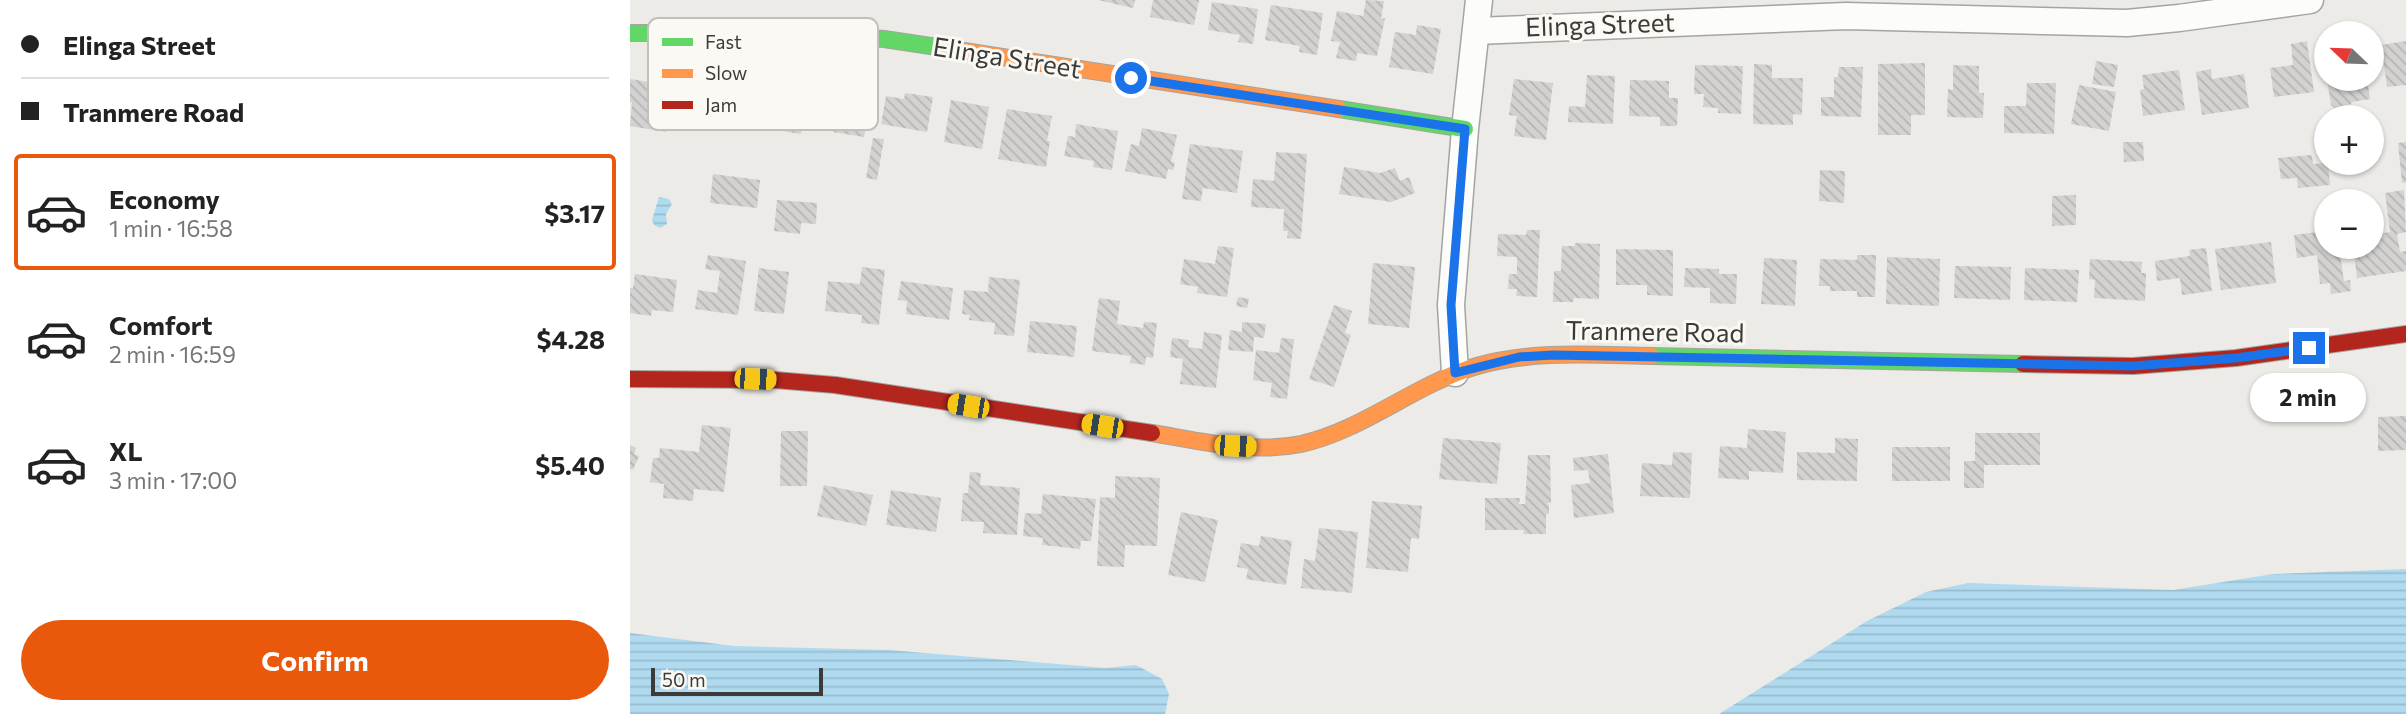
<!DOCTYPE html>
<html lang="en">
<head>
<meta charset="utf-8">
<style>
  :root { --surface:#fff; --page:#f6f6f6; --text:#222; --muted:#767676; --line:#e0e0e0; --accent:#ea580c }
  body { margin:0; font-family:Commissioner,sans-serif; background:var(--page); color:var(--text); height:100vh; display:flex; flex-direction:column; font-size:26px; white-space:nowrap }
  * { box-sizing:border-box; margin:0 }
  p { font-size:23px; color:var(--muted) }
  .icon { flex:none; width:38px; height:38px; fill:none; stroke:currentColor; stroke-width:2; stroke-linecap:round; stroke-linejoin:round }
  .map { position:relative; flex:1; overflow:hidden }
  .details { display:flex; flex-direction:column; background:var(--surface); width:630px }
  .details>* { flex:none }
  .guide { display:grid; align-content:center; height:154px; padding:0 21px; background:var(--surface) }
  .needle { width:46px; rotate:293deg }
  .fabs { position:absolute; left:1684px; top:21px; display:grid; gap:14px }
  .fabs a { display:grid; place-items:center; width:70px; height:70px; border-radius:50%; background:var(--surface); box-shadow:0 2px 5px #0004; font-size:35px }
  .scale { position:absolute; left:21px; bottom:18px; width:172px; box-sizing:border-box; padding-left:7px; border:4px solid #3c3b39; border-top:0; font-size:19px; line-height:24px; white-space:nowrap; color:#3c3b39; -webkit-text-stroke:5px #fbf9f3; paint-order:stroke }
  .end { position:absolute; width:32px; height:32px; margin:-16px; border:9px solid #1a73e8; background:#fff; box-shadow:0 0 0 4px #fff }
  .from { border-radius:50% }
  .bubble { position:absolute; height:49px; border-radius:24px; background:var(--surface); box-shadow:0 2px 5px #0004; font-size:23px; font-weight:700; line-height:49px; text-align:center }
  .car { position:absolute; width:21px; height:42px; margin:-21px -10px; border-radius:9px; box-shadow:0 0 5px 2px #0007; background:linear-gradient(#f5c518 24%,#345 0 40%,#f5c518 0 76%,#345 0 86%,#f5c518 0) }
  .guide b { display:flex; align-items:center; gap:24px; height:66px; font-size:26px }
  .guide b+b { border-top:2px solid var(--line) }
  .guide i { width:18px; height:18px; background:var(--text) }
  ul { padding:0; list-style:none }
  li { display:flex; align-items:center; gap:21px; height:116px; margin:0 14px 10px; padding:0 7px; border:4px solid transparent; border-radius:7px }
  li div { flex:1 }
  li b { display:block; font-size:26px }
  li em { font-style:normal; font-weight:700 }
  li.on { border-color:var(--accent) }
  li>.icon { width:63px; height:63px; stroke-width:1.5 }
  .action { display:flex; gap:14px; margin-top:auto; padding:14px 21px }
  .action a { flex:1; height:80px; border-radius:42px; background:var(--accent); color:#fff; font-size:28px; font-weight:700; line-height:80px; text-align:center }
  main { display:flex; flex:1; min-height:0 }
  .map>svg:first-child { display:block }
</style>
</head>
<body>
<main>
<section class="details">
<div class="guide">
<b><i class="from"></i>Elinga Street</b>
<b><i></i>Tranmere Road</b>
</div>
<ul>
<li class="on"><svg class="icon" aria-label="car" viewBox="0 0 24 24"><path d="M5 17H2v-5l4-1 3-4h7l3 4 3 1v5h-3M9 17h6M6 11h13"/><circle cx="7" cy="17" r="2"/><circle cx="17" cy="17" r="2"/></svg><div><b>Economy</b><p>1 min · 16:58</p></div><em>$3.17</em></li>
<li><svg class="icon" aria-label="car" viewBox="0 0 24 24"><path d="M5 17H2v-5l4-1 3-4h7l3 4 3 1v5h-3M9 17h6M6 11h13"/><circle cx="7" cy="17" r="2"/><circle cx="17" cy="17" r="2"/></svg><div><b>Comfort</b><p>2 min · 16:59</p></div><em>$4.28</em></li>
<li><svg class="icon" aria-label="car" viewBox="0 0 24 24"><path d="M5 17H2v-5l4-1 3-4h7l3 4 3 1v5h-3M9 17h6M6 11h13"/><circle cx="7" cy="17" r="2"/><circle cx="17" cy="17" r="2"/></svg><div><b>XL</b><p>3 min · 17:00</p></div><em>$5.40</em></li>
</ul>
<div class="action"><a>Confirm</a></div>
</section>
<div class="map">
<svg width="1776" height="714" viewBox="0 0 1776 714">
  <defs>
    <pattern id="water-rules" width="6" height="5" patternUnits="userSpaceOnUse" patternTransform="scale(1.75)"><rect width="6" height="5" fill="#b0daef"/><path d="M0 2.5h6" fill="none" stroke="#98bcce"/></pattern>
    <pattern id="building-back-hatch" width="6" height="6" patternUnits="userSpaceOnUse" patternTransform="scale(1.75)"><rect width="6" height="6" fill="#d3d2d0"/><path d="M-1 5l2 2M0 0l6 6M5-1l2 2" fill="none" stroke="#b6b5b3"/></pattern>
  </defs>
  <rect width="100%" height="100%" fill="#ecebe7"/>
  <g fill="url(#water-rules)">
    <path d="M29 197 39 199 42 204 36 214 37 224 30 228 24 225 22 220Z"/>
    <path d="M1776 569V714H1089L1237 621 1296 592 1338 583 1543 590 1643 574Z"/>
    <path d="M0 633 104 646 259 650 475 668 506 665 532 679 539 694 535 714H0Z"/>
  </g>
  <g fill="url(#building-back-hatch)">
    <path d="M468 0H505L503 8Z"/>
    <path d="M523 0H569L564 25 520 17Z"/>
    <path d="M736 0 754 1 751 19 755 18 747 56 727 53 726 61 706 58 710 42 701 41 707 11 733 16Z"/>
    <path d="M582 2 628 9 623 44 608 42 610 35 578 30Z"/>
    <path d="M641 5 693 13 687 55 669 52 670 46 635 40Z"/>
    <path d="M787 25 811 29 803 74 759 67 765 32 786 35Z"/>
    <path d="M1677 41 1684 92 1644 97 1640 68 1663 65 1661 44Z"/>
    <path d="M1776 41V85L1757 87 1751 45Z"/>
    <path d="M1466 61 1488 65 1484 87 1462 84Z"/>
    <path d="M1295 63V115H1281V135H1248V64Z"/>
    <path d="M1124 64 1142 65V78H1173L1172 115 1163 114V125L1123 124Z"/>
    <path d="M1065 65 1113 66 1111 114 1088 113V108L1073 107 1074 94H1064Z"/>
    <path d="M1323 65 1349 66V93H1354L1353 118 1317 117 1318 89 1323 90Z"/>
    <path d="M1209 67H1233L1231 117 1191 116V97H1204V77H1208Z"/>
    <path d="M1581 69 1582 79 1614 74 1619 108 1572 115 1566 72Z"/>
    <path d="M1549 70 1555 110 1513 116 1510 90 1514 89 1512 75Z"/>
    <path d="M957 75 985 76 983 124 938 122 939 106 955 107Z"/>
    <path d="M0 79 46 86 44 102H40L36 132 0 126 2 102H0Z"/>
    <path d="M884 79 923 83 916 140 884 136 887 116 879 115Z"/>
    <path d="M1697 79H1737L1740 99 1722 102 1717 110 1709 112 1701 105Z"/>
    <path d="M1000 80 1039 81V98H1048L1047 126H1030V117L999 116Z"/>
    <path d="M134 83 178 90 171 134 127 127Z"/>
    <path d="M1397 83H1426L1424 134 1374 133V106H1396Z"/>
    <path d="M1449 85 1486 92 1479 131 1441 124Z"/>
    <path d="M216 93 241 97 234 137 203 132 204 126 188 123 192 96 214 100Z"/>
    <path d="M275 93 303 97 297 132 251 124 256 96 274 99Z"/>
    <path d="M321 100 359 107 352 149 314 142Z"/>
    <path d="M377 109 422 116 417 141H420L416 167 368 159Z"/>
    <path d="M446 124 488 131 482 170 463 167 464 161 434 156 438 136 445 137Z"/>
    <path d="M512 128 547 135 541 162 545 163 543 170 538 169 536 179 495 171 501 144 509 146Z"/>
    <path d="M243 138 254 139 247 180 236 178Z"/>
    <path d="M1493 142H1513L1514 161 1494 162Z"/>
    <path d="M1776 142V182L1772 183 1768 143Z"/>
    <path d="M560 144 613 151 607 193 573 188 571 201 552 199Z"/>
    <path d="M646 152 677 154 671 239 657 238 658 231H653L654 209 621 207 623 179 644 181Z"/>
    <path d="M1682 155 1683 164 1698 163 1700 185 1668 188 1667 178 1651 179 1648 158Z"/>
    <path d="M714 167 750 173 765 168 770 181 779 177 785 193 761 202 709 194Z"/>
    <path d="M1190 170 1215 171 1214 203 1189 201Z"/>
    <path d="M83 174 130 180 127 208 80 203Z"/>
    <path d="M1774 190 1776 232 1767 234 1770 252 1776 251V271L1727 278 1724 252 1744 249 1742 235 1760 232 1755 193Z"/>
    <path d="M1446 195V225L1422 226V196Z"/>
    <path d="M147 200 187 203 186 224 171 223 170 234 144 231Z"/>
    <path d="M897 230H910L907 297 886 296 887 289H878L879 274H887V257L867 256 868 234 896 235Z"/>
    <path d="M1696 231V247H1709L1714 281 1720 280 1721 291 1701 294 1700 283 1690 284 1687 255 1667 258 1664 235Z"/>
    <path d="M1641 242 1646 283 1591 290 1585 249Z"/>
    <path d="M945 243 970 244 969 299 944 298 943 302H923L924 271H931L932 246H945Z"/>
    <path d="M588 246 604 248 597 297 567 293 568 287 550 284 554 259 585 264Z"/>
    <path d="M1576 248 1582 291 1552 295 1550 278 1527 281 1525 261 1560 256 1559 250Z"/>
    <path d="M986 249 1043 250V296L1017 295V285H986Z"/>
    <path d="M78 255 116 261 108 315 65 309 68 290 87 293 90 271 75 269Z"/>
    <path d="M1227 255H1246L1245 297H1227V291H1200V286H1189L1190 259 1227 260Z"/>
    <path d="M1257 257 1310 259 1309 306 1256 304Z"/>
    <path d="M1134 258 1167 260 1165 306 1131 304Z"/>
    <path d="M1460 259 1512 262 1511 273H1516L1515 301 1464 298 1465 280 1459 279Z"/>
    <path d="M743 263 785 267 779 328 738 324Z"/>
    <path d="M1325 266 1381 267 1380 300 1324 298Z"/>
    <path d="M232 267 255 270 249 325 231 323 232 315 195 311 198 281 230 284Z"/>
    <path d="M129 268 159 272 154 314 124 311Z"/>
    <path d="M1055 268 1089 269V274H1107L1106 304 1080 303V288L1054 287Z"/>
    <path d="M1395 268 1449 270 1447 302 1394 300Z"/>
    <path d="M5 274 47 280 43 312 22 310 21 316 0 313V288H3Z"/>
    <path d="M359 277 390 280 384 336 364 334 365 323 339 320 340 315 332 314 334 290 358 292Z"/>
    <path d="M271 281 323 288 319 320 276 314 277 301 268 300Z"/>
    <path d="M608 297 619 299 617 308 606 306Z"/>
    <path d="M469 298 490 301 487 324 513 328 514 322 527 323 523 358 516 357 515 365 500 363 501 356 462 351Z"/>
    <path d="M704 305 722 311 715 333 721 335 704 387 679 379Z"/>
    <path d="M400 321 447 326 444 357 397 352Z"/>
    <path d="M612 322 636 324 634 338 624 337 623 352 598 350 600 330 612 332Z"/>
    <path d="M574 332 592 335 586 388 550 384 553 359 540 357 542 338 559 340 558 347 572 349Z"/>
    <path d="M651 338 664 339 657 399 640 397 642 383 623 380 626 350 649 353Z"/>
    <path d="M1776 416V450L1748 451V417Z"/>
    <path d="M72 425 101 428 94 492 64 489 63 501 33 498 34 484 20 482 23 458H29L30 448 69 452Z"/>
    <path d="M1118 429 1156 432 1153 473 1119 471V480L1088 478 1090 446 1117 448Z"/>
    <path d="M151 431H178L177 486H150Z"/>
    <path d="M1345 433H1410V465H1354V488H1334V461H1345Z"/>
    <path d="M813 438 871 443 867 484 809 479Z"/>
    <path d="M1205 438 1228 439 1227 481 1167 480V452L1205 453Z"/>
    <path d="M0 445 6 448 4 454 9 456 3 470 0 469Z"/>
    <rect x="1262" y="447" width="58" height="34"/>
    <path d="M1043 452 1062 453 1060 498 1010 496 1012 463 1042 465Z"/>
    <path d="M978 454 984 513 944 518 941 485 960 483 958 470 944 471 943 458Z"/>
    <path d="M898 455H920L921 503H917L919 505V514H916V534H893L894 530H855V498H890L889 504H895Z"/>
    <path d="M340 472 351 473 350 485 390 488 387 535 353 533 354 522 331 521 333 493H338Z"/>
    <path d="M485 476 530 478 527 546 495 545 494 567 467 566 470 497 485 498Z"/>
    <path d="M194 485 243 495 236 526 187 516Z"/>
    <path d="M261 490 311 498 306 532 256 525Z"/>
    <path d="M413 494 466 499 461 541H451L450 549 412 545 413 538 393 536 395 513 411 514Z"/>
    <path d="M742 501 792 506 789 539 781 538 778 572 736 568Z"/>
    <path d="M551 512 588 520 575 582 538 575Z"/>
    <path d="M689 528 728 532 722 593 671 588 674 559 685 561Z"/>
    <path d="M631 536 662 541 656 585 616 579 618 569 607 567 611 543 629 546Z"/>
  </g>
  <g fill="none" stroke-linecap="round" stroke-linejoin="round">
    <defs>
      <g id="street">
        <path d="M846 31 1216 16 1497 23 1549 18 1680 0"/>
        <path d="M825 373 821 305 835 129 849 0"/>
      </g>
      <g id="fast">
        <path d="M0 33H175L254 39 334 51"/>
        <path d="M709 109 835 129"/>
        <path d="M1022 356 1393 364"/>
      </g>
      <g id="slow">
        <path d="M334 51 709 109"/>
        <path d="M522 433C570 441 622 454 671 444 734 430 785 384 847 366 904 350 963 355 1022 356"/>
      </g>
      <g id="jam">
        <path d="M1393 364 1503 366 1606 358 1776 334"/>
        <path d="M0 379 145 380 205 385 522 433"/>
      </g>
    </defs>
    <use href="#street" stroke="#a4a4a1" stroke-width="29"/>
    <use href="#fast" stroke="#a4a4a1" stroke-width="18"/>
    <use href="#slow" stroke="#a4a4a1" stroke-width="18"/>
    <use href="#jam" stroke="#a4a4a1" stroke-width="18"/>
    <use href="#street" stroke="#fcfcfb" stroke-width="26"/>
    <use href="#fast" stroke="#63d668" stroke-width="16"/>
    <use href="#slow" stroke="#ff974d" stroke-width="16"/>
    <use href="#jam" stroke="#b3261e" stroke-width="16"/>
  </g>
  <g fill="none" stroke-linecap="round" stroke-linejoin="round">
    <path stroke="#1a73e8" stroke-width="9" d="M501 78 835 129 821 305 825 373 889 357 923 355 1503 366 1606 358 1679 348"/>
  </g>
  <g text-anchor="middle" stroke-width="6" stroke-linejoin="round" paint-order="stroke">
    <g font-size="26" fill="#3c3b39" stroke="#fbf9f3">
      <text transform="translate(970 25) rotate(-2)" y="9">Elinga Street</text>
      <text transform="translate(377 58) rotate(9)" y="9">Elinga Street</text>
      <text transform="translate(1025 332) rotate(1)" y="9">Tranmere Road</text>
    </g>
  </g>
  <rect x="18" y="18" width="230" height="112" rx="10" fill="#fbf9f3" stroke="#c2c0bb" stroke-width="2"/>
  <rect x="32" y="38" width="31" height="8" fill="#63d668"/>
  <rect x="32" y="69" width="31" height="9" fill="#ff974d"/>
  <rect x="32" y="101" width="31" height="8" fill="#b3261e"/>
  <g font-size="19" fill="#3c3b39">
    <text x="75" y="49">Fast</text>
    <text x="75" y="80">Slow</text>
    <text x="75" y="112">Jam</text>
  </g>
</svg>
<div class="fabs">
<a><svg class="needle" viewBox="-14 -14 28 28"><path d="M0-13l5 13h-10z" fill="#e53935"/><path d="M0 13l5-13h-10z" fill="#767676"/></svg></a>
<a>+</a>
<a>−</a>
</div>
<div class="scale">50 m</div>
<i class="end from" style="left:501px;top:78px"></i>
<i class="end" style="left:1679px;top:348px"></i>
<div class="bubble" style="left:1620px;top:373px;width:116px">2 min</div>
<i class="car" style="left:125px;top:379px;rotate:92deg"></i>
<i class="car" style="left:338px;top:406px;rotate:279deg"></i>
<i class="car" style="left:472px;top:426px;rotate:279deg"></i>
<i class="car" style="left:605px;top:446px;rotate:92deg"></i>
</div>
</main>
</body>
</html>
